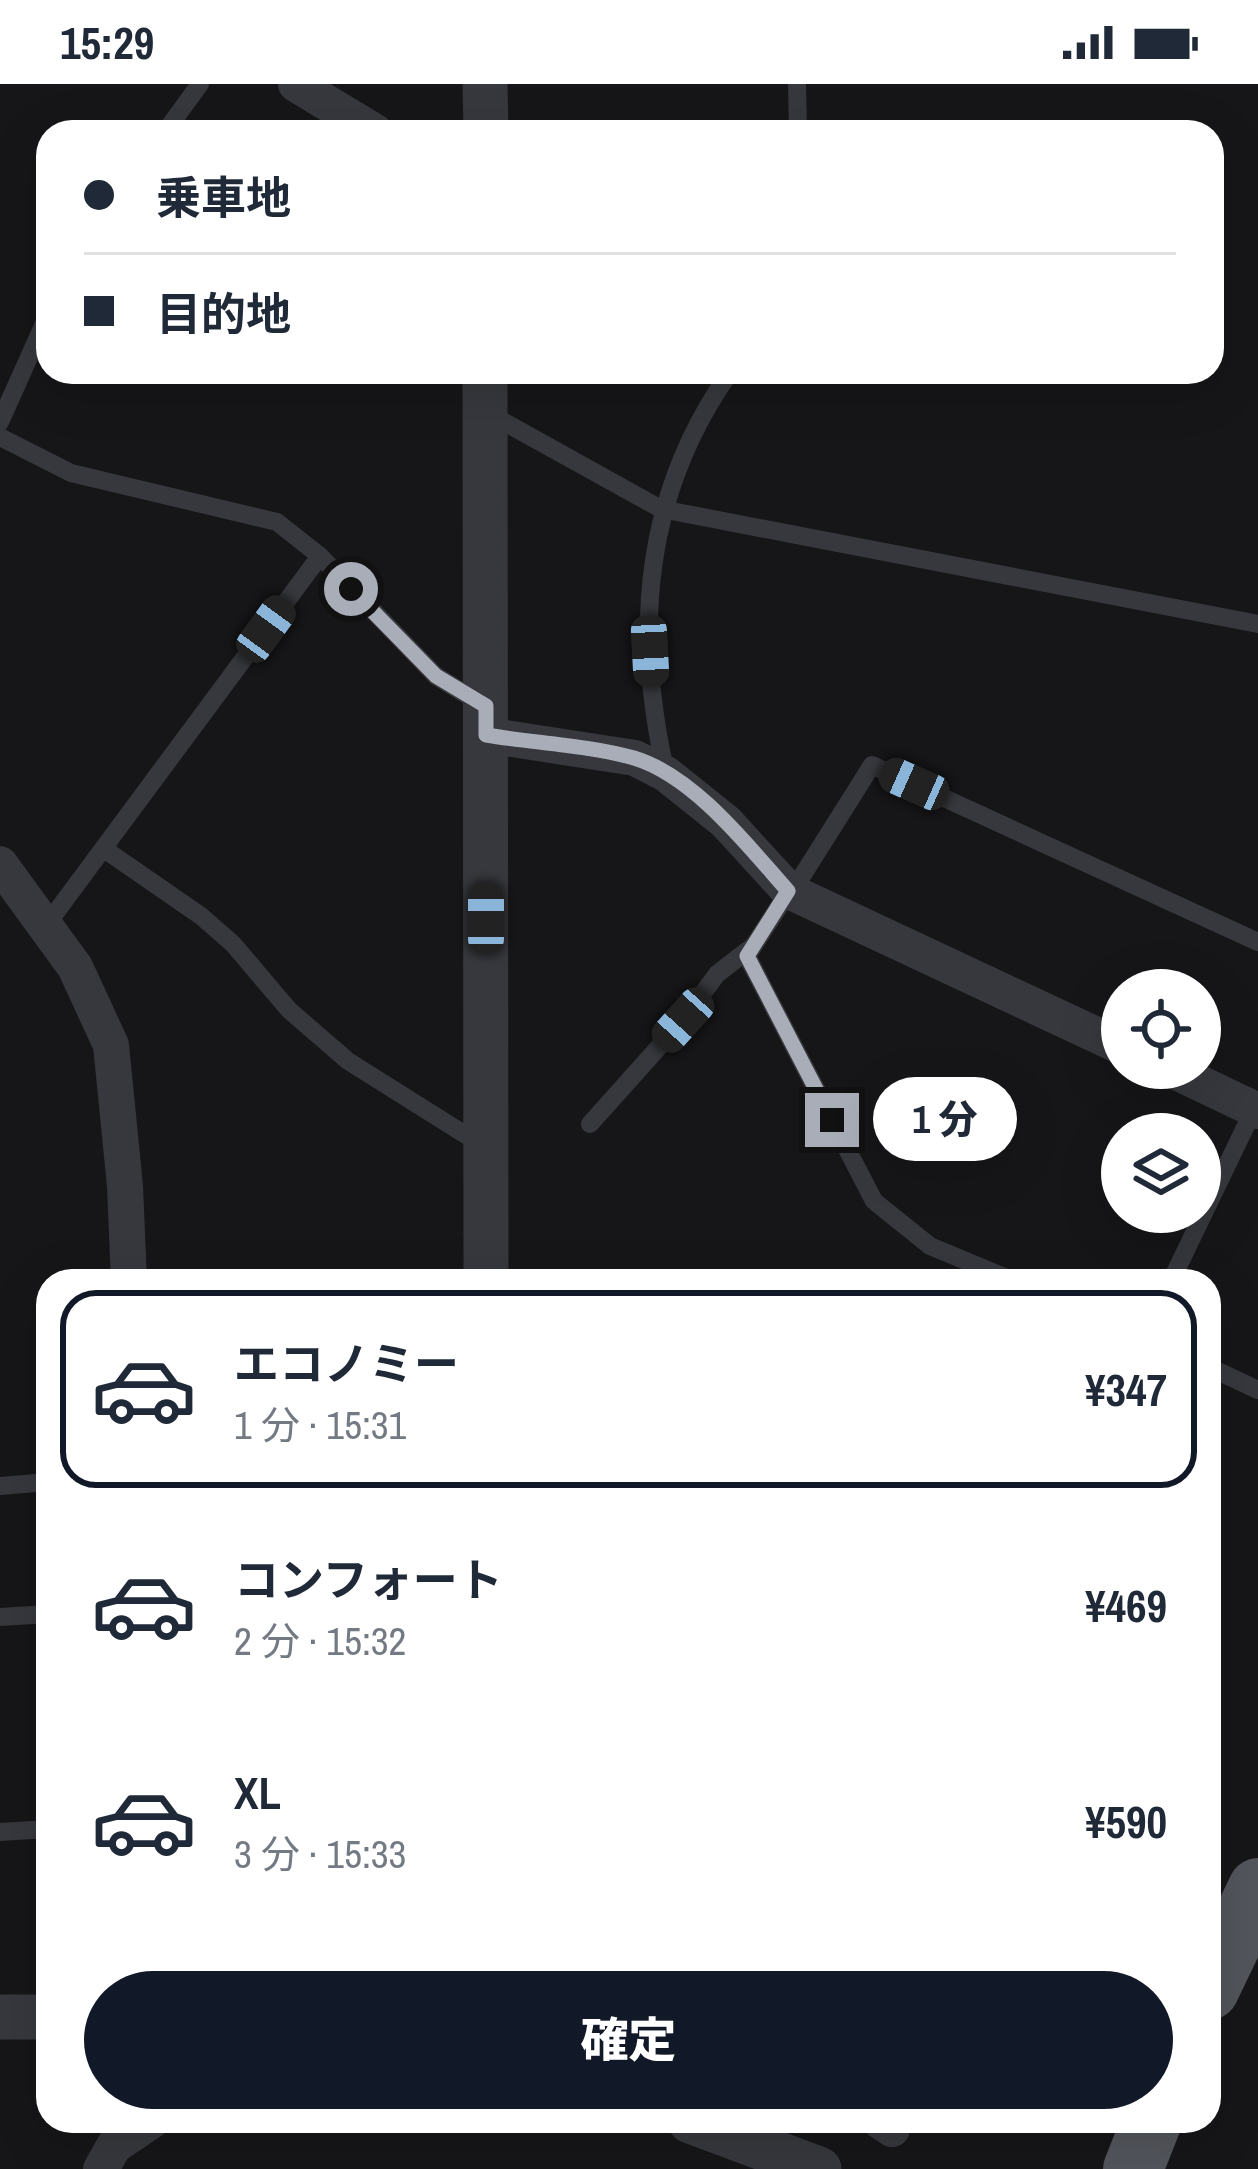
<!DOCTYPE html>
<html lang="ja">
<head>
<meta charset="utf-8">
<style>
  :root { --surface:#fff; --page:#f6f6f7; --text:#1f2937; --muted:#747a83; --line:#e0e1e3; --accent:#111827 }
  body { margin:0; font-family:"Archivo Narrow","Noto Sans JP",sans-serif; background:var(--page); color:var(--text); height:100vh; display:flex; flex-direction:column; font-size:45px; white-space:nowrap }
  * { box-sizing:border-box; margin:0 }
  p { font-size:39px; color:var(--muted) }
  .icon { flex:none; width:66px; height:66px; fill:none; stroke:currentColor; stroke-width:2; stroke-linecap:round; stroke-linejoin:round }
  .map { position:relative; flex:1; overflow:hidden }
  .side { position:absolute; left:36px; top:1185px; width:1185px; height:864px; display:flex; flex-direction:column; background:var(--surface); border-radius:36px; box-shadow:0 12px 48px #0002 }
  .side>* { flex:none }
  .guide { position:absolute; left:36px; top:36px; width:1188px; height:264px; border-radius:36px; box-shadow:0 12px 48px #0002; display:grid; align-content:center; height:264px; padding:0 48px; background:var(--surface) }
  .controls { position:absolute; left:1101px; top:885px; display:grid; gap:24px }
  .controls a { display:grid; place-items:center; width:120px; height:120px; border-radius:50%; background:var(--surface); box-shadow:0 12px 48px #0002; font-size:60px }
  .end { position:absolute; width:54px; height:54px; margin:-27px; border:15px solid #a8adb8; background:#111; box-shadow:0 0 0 6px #111 }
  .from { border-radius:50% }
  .bubble { position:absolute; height:84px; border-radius:42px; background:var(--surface); box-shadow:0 12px 48px #0002; font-size:39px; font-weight:800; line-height:84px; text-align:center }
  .car { position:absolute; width:36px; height:72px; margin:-36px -18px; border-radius:15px; box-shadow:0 0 9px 3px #0007; background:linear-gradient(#222 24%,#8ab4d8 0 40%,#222 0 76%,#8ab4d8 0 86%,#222 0) }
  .guide b { display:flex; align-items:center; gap:42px; height:114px; font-size:45px }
  .guide b+b { border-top:3px solid var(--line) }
  .guide i { width:30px; height:30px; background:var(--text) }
  ul { padding:21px 0 0; list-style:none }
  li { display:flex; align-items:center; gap:36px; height:198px; margin:0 24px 18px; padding:0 24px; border:6px solid transparent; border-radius:36px }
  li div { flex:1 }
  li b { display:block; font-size:45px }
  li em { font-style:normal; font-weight:800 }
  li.current { border-color:var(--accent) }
  li>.icon { width:108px; height:108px; stroke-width:1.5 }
  .action { display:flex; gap:24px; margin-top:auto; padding:24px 48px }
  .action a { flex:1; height:138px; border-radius:72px; background:var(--accent); color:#fff; font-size:48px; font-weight:800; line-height:138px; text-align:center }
  .status { display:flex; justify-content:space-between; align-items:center; height:84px; padding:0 60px; background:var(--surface); direction:ltr }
  .status svg { height:33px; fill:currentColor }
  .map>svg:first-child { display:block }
</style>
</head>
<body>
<div class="status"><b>15:29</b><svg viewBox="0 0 49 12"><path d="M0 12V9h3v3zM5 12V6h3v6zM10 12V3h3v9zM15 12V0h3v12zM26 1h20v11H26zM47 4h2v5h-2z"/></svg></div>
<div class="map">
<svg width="1258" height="2085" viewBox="0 0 1258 2085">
  <rect width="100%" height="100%" fill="#161618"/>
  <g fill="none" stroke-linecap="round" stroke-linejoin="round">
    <g stroke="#37383d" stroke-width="18">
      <path d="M797 0 798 48"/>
      <path d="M165 48 200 0"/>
      <path d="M488 329 661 425 1258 540"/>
      <path d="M0 338 48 231"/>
      <path d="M0 353 71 389 277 438 320 472 436 592 480 619"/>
      <path d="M666 690C633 546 644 410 730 288"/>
      <path d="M104 765 201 832 233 860 289 926 348 977 480 1060"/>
      <path d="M789 807 747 872 874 1117 930 1162 1014 1197"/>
      <path d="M792 808 872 681 1258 858"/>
      <path d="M45 843 320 472"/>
      <path d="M590 1040 683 936 717 890 752 863"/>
      <path d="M1171 1197 1255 1023"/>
      <path d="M1209 1283 1258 1306"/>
      <path d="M0 1402 48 1398"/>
      <path d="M0 1533 48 1530"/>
      <path d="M0 1748 48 1745"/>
    </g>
    <g stroke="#37383d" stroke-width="36">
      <path d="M296 0 375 48"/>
      <path d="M486 651 635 674 666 690 726 738 789 807 1122 963"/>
      <path d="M0 780 75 883 111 961 125 1102 129 1197"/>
      <path d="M1168 984 1258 1027"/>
      <path d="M880 2037 892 2045"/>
      <path d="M101 2085 114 2062 151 2037"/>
    </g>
    <g stroke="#37383d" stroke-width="45">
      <path d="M485 0 486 48"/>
      <path d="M485 288 486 1197"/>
      <path d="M0 1933H48"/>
      <path d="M690 2037 819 2085"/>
    </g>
    <g stroke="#53555c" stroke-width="60">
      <path d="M1209 1906 1258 1804"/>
      <path d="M1133 2085 1152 2037"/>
    </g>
  </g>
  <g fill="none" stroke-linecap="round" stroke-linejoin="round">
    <path stroke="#a8adb8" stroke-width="15" d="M351 505 436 592 486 622V651C534 659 587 661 634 674 694 692 748 762 788 807L747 872 832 1036"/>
  </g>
</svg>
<div class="controls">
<a><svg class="icon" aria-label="locate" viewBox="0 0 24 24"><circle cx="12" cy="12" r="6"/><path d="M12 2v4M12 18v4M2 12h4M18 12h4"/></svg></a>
<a><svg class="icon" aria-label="layers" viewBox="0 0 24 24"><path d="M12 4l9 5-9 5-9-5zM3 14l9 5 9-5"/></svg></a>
</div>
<i class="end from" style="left:351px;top:505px"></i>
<i class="end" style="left:832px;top:1036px"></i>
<div class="bubble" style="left:873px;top:993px;width:144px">1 分</div>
<i class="car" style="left:266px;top:545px;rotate:36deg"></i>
<i class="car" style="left:650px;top:567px;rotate:177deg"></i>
<i class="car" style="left:914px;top:700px;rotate:294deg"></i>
<i class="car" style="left:486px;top:834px;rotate:0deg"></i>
<i class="car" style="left:683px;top:936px;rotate:222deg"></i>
<div class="guide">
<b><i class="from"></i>乗車地</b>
<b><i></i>目的地</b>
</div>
<section class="side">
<ul>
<li class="current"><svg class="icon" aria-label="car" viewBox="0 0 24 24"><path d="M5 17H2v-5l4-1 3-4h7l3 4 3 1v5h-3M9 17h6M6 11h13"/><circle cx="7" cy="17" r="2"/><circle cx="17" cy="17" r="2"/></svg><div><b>エコノミー</b><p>1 分 · 15:31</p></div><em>¥347</em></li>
<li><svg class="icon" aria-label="car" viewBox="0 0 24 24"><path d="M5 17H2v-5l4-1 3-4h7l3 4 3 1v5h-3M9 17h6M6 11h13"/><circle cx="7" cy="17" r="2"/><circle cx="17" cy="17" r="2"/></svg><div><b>コンフォート</b><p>2 分 · 15:32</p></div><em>¥469</em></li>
<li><svg class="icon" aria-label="car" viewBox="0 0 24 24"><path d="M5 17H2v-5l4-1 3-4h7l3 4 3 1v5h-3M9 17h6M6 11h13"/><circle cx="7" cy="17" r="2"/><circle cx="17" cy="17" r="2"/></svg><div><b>XL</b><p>3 分 · 15:33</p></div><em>¥590</em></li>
</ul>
<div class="action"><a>確定</a></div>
</section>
</div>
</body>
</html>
